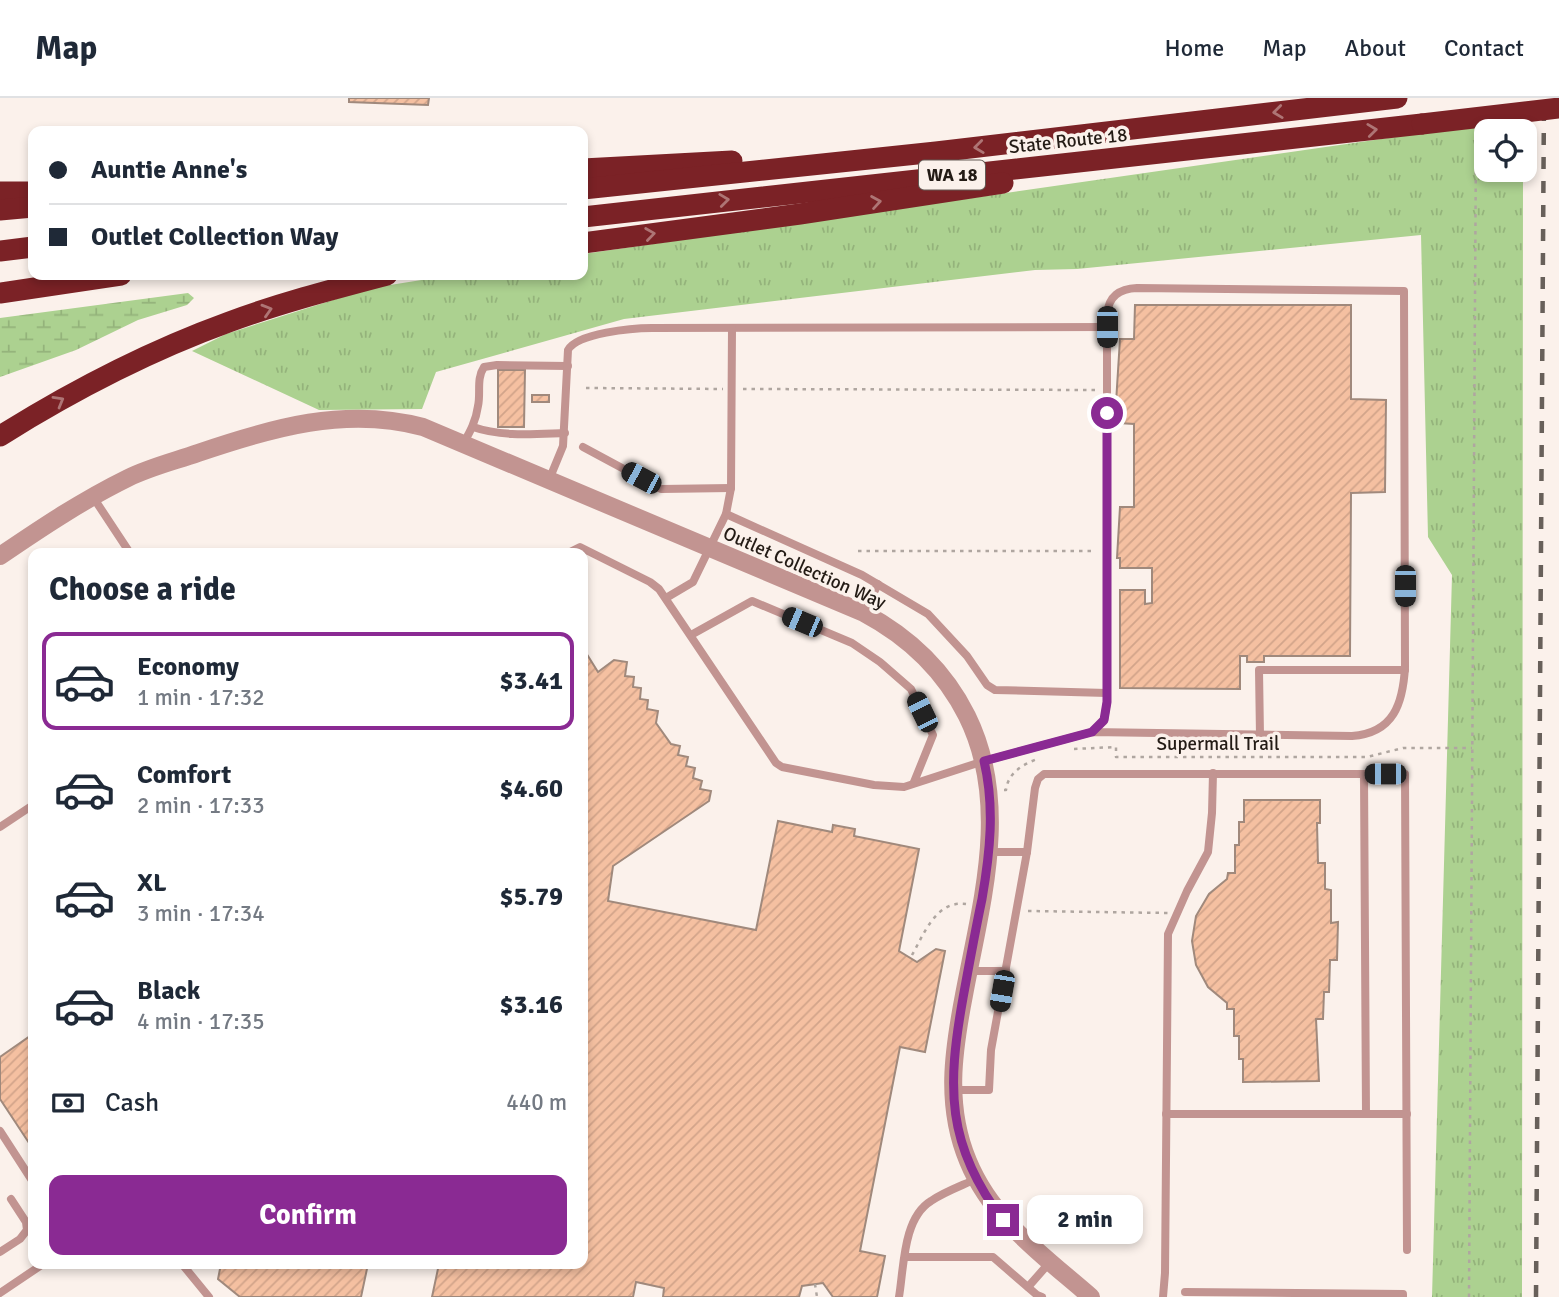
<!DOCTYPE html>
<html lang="en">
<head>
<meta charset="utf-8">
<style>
  :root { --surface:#fff; --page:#f6f6f7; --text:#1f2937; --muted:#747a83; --line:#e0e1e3; --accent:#8a2a93 }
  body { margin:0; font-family:Signika,sans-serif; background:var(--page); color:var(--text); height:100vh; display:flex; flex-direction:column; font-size:26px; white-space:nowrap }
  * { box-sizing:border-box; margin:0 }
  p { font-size:23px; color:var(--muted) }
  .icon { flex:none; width:38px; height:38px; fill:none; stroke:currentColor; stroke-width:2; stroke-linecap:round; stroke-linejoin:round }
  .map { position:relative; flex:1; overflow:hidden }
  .details { position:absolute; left:28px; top:450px; width:560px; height:721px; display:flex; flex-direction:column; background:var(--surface); border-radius:14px; box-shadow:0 4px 10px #0003 }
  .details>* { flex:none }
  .hud { position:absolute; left:28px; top:28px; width:560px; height:154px; border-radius:14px; box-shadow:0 4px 10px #0003; display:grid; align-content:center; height:154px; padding:0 21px; background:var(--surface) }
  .controls { position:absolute; left:1474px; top:21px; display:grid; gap:14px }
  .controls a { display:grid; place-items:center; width:63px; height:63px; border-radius:14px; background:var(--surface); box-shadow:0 4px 10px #0003; font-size:35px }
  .end { position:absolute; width:32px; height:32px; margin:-16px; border:9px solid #8a2a93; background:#fff; box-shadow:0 0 0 4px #fff }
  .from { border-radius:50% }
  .bubble { position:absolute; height:49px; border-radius:14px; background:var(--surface); box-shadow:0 4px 10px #0003; font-size:23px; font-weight:700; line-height:49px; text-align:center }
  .car { position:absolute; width:21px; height:42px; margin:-21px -10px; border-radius:9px; box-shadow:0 0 5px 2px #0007; background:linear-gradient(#222 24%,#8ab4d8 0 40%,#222 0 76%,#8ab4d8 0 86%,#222 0) }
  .hud b { display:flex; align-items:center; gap:24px; height:66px; font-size:26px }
  .hud b+b { border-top:2px solid var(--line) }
  .hud i { width:18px; height:18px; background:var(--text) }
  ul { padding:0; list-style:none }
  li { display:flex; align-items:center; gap:21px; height:98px; margin:0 14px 10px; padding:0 7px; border:4px solid transparent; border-radius:14px }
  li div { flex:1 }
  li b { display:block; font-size:26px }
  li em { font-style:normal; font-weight:700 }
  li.selected { border-color:var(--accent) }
  li>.icon { width:63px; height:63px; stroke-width:1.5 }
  h2 { padding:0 21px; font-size:32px; line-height:84px }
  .pay { display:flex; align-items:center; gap:18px; height:77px; padding:0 21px; font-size:26px }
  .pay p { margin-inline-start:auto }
  .cta { display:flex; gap:14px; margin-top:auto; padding:14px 21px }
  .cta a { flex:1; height:80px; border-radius:14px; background:var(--accent); color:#fff; font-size:28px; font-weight:700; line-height:80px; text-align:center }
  header { display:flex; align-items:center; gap:42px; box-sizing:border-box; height:98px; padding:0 35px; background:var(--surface); border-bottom:2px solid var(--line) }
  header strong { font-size:33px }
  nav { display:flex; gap:38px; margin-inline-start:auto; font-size:24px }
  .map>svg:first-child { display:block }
</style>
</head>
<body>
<header>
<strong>Map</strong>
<nav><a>Home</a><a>Map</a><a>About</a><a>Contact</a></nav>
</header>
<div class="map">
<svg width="1559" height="1199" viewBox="0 0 1559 1199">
  <defs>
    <pattern id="grass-tufts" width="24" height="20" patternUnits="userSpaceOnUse" patternTransform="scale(1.75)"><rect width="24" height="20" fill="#acd190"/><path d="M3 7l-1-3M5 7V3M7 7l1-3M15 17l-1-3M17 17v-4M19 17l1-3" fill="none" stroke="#94b37b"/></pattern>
    <pattern id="wetland-marsh" width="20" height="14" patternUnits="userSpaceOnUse" patternTransform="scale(1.75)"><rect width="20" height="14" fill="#acd190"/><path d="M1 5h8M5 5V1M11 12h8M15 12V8" fill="none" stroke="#94b37b"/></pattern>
    <pattern id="building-hatch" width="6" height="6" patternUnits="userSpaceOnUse" patternTransform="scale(1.75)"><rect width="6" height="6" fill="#f5c0a1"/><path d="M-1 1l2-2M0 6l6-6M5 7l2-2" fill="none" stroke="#d2a48a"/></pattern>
  </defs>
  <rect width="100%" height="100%" fill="#fbf1eb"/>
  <path fill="url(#grass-tufts)" d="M1523 23V33H1486V72H1523L1522 1199H1432L1452 477 1428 439 1421 137 1077 171 1035 172 624 221 436 274 422 311 319 312 192 253 226 236 371 190 453 177H583V156L1409 37Z"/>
  <path fill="url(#wetland-marsh)" d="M188 195 194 200 187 207 138 222 76 252 0 279V220Z"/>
  <g fill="url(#building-hatch)" stroke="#a0897c" stroke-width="2">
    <path d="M349 0H429L428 7 349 4Z"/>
    <path d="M1135 207H1351V301L1386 302 1385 394 1351 395 1350 558H1264V564H1247V558H1240V591L1120 590V492H1145V506L1152 505V470H1120V460H1117L1120 409H1134V326L1119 325V305H1116L1120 241H1134Z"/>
    <path d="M498 272H525L524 329H498Z"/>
    <rect x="532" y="297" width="17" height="7"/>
    <path d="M583 550 598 574 614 562 627 564 625 578 634 579 633 589 641 590 640 601 648 602 647 611 658 613 656 625 671 646 680 648 678 657 688 659 686 668 695 670 693 680 702 683 700 691 711 693 709 703 613 768 608 803 756 832 778 723 832 734 833 727 855 731 854 738 919 751 899 853 917 864 936 851 945 853 925 954 900 949 860 1153 885 1158 877 1199H833L823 1185 802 1188 799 1199H663L664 1190 636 1184 633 1199H432L439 1166H583Z"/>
    <path d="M1244 702H1320V725H1317L1318 765H1325V791L1331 792V825L1338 824 1337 862H1330L1329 894H1324L1323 921H1316L1319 983 1243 984V961H1239V938H1234V911H1227V905L1208 889 1196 867 1192 843 1196 818 1209 796 1227 781 1228 775H1235V747H1239V724H1244Z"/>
    <path d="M33 936V1051L0 1001V959Z"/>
    <path d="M221 1166H368L361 1199H240L218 1181Z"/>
  </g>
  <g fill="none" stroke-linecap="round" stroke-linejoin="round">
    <g stroke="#afa6a0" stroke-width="2.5" stroke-dasharray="3.5 5" stroke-linecap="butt">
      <path d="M586 290 723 291"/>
      <path d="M743 291 1097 292"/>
      <path d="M858 453H1096"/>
      <path d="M1074 651 1116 649V659H1367L1403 650H1472"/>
      <path d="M1004 692H1006C1008 675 1022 667 1037 661"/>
      <path d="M1028 813 1168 815"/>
      <path d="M912 857C924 836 936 802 966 806"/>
      <path d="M29 1055 33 1061"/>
      <path d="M815 1186 817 1199"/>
      <path d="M1469 1199 1476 38"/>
    </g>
    <g stroke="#c29491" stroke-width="8">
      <path d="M473 329C502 339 534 336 565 335"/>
      <path d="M463 346C470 334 476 323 478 308 481 295 476 281 484 269L497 267 568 268"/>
      <path d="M583 349 661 391 731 390"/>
      <path d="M549 382 563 348 568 252C577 235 633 230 652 230L1107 229"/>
      <path d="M93 399 130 455"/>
      <path d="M726 416 862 477 928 516 967 558 987 587 995 592 1107 595"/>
      <path d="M568 455 580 449 650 484 659 491 776 665 782 669 874 687 904 689 984 663 1092 634 1104 623 1107 604V216C1109 198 1119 191 1137 190L1404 193 1405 569C1403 605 1394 635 1352 638L1092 634"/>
      <path d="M666 500 693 484 726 416 731 390 732 230"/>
      <path d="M864 515 878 486"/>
      <path d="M691 537 752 503 852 545 880 564 911 591 933 637 914 684"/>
      <path d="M1260 638 1259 572H1405"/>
      <path d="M1364 676 1366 1016"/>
      <path d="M0 729 33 707"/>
      <path d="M989 754H1027"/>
      <path d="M968 873H1006"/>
      <path d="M952 992H989L991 952 1027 754 1035 690 1038 681 1044 676H1405L1407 1152"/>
      <path d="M1166 1016H1407"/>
      <path d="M0 1033 33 1084"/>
      <path d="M0 1154 20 1141 27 1132 26 1124 11 1101"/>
      <path d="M905 1159H993L1037 1197 1042 1199"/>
      <path d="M182 1166 209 1199"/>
      <path d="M1028 1189 1050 1164"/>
      <path d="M1185 1194 1403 1196V1199"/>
      <path d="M0 1195 43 1166"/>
      <path d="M899 1199C904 1169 903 1120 931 1103 944 1094 961 1088 976 1081"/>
      <path d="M1163 1199 1165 1175 1168 836 1187 793 1208 754 1212 715 1213 675"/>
    </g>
    <path stroke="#c29491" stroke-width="18" d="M0 458C41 430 83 402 128 380 150 369 175 363 198 355 271 330 346 308 423 329L864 515C909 539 944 572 967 618 1011 707 981 805 964 897 953 954 945 1008 968 1063 992 1122 1044 1158 1091 1199"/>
    <g stroke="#7b2226" stroke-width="21">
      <path d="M583 71 732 63"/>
      <path d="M583 91 936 54 1397 0"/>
      <path d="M0 94H33"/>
      <path d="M0 112 33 109"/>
      <path d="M583 119 1422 26"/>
      <path d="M583 145 800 116 1003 85"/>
      <path d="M0 153 33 149"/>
      <path d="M0 195 121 177"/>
      <path d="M0 338C72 293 149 253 229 224 280 205 334 191 387 177"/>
    </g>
    <path stroke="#68605a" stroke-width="4.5" stroke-dasharray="12 12" stroke-linecap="butt" d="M1536 1199 1544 0"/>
    <path stroke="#7b2226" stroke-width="21" d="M1422 26 1559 10"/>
  </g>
  <defs><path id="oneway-chevron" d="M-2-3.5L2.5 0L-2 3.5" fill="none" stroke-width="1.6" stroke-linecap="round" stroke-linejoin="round" transform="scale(1.75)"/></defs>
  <g stroke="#ae7575">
    <use href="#oneway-chevron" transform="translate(1278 14) rotate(173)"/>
    <use href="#oneway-chevron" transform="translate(1372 32) rotate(-7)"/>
    <use href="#oneway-chevron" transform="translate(979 49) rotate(173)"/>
    <use href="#oneway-chevron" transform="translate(724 102) rotate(-7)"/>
    <use href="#oneway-chevron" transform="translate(876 104) rotate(-9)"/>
    <use href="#oneway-chevron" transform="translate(650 136) rotate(-8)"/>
    <use href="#oneway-chevron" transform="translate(267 212) rotate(-17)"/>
    <use href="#oneway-chevron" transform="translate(59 303) rotate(-30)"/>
  </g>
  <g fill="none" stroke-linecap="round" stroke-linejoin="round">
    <path stroke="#8a2a93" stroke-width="9" d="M1003 1122C946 1047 947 989 963 900 969 867 975 834 982 801 990 755 995 709 984 663L1092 634 1104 622 1107 604V315"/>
  </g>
  <g text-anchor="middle" stroke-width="7" stroke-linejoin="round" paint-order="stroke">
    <rect fill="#fbf1eb" stroke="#645b55" stroke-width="2" x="919" y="62.5" width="66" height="29" rx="5"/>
    <g font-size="18" font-weight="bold" fill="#231b15">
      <text x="952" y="83">WA 18</text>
    </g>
    <g font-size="19" fill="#231b15" stroke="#fbf1eb">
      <text transform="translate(1068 42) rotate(-6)" y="7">State Route 18</text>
      <text transform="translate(805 469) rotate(24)" y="7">Outlet Collection Way</text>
      <text x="1218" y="652">Supermall Trail</text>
    </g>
  </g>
</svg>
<div class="controls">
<a><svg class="icon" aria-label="locate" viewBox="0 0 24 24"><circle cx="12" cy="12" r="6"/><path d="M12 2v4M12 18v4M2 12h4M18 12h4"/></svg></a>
</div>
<i class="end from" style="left:1107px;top:315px"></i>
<i class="end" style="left:1003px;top:1122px"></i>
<div class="bubble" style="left:1027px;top:1097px;width:116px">2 min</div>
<i class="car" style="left:1107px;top:229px;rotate:180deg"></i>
<i class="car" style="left:641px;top:380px;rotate:298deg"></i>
<i class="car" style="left:1405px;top:488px;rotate:180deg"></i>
<i class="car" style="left:802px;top:524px;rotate:293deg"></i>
<i class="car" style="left:922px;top:614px;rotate:334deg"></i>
<i class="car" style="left:1385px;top:676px;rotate:270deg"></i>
<i class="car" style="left:1002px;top:893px;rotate:190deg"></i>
<div class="hud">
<b><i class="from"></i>Auntie Anne's</b>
<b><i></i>Outlet Collection Way</b>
</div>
<section class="details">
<h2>Choose a ride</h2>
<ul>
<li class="selected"><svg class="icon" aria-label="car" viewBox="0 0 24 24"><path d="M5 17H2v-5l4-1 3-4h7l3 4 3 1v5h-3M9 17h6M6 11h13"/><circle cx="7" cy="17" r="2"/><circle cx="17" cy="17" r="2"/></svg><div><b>Economy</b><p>1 min · 17:32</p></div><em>$3.41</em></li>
<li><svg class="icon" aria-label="car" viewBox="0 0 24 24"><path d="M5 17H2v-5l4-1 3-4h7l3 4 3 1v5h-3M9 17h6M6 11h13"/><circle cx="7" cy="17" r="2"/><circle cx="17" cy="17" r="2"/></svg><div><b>Comfort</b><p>2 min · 17:33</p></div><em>$4.60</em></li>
<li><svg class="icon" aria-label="car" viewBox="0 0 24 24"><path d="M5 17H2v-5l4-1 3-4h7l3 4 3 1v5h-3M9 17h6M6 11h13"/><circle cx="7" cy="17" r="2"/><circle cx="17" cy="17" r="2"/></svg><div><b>XL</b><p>3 min · 17:34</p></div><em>$5.79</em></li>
<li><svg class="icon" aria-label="car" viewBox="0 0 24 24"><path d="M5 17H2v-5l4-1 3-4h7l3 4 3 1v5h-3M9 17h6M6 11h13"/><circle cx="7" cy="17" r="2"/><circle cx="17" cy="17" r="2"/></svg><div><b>Black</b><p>4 min · 17:35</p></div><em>$3.16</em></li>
</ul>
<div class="pay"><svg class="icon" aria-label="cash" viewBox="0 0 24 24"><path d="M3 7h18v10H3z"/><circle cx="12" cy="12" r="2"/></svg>Cash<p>440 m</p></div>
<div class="cta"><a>Confirm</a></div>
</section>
</div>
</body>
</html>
